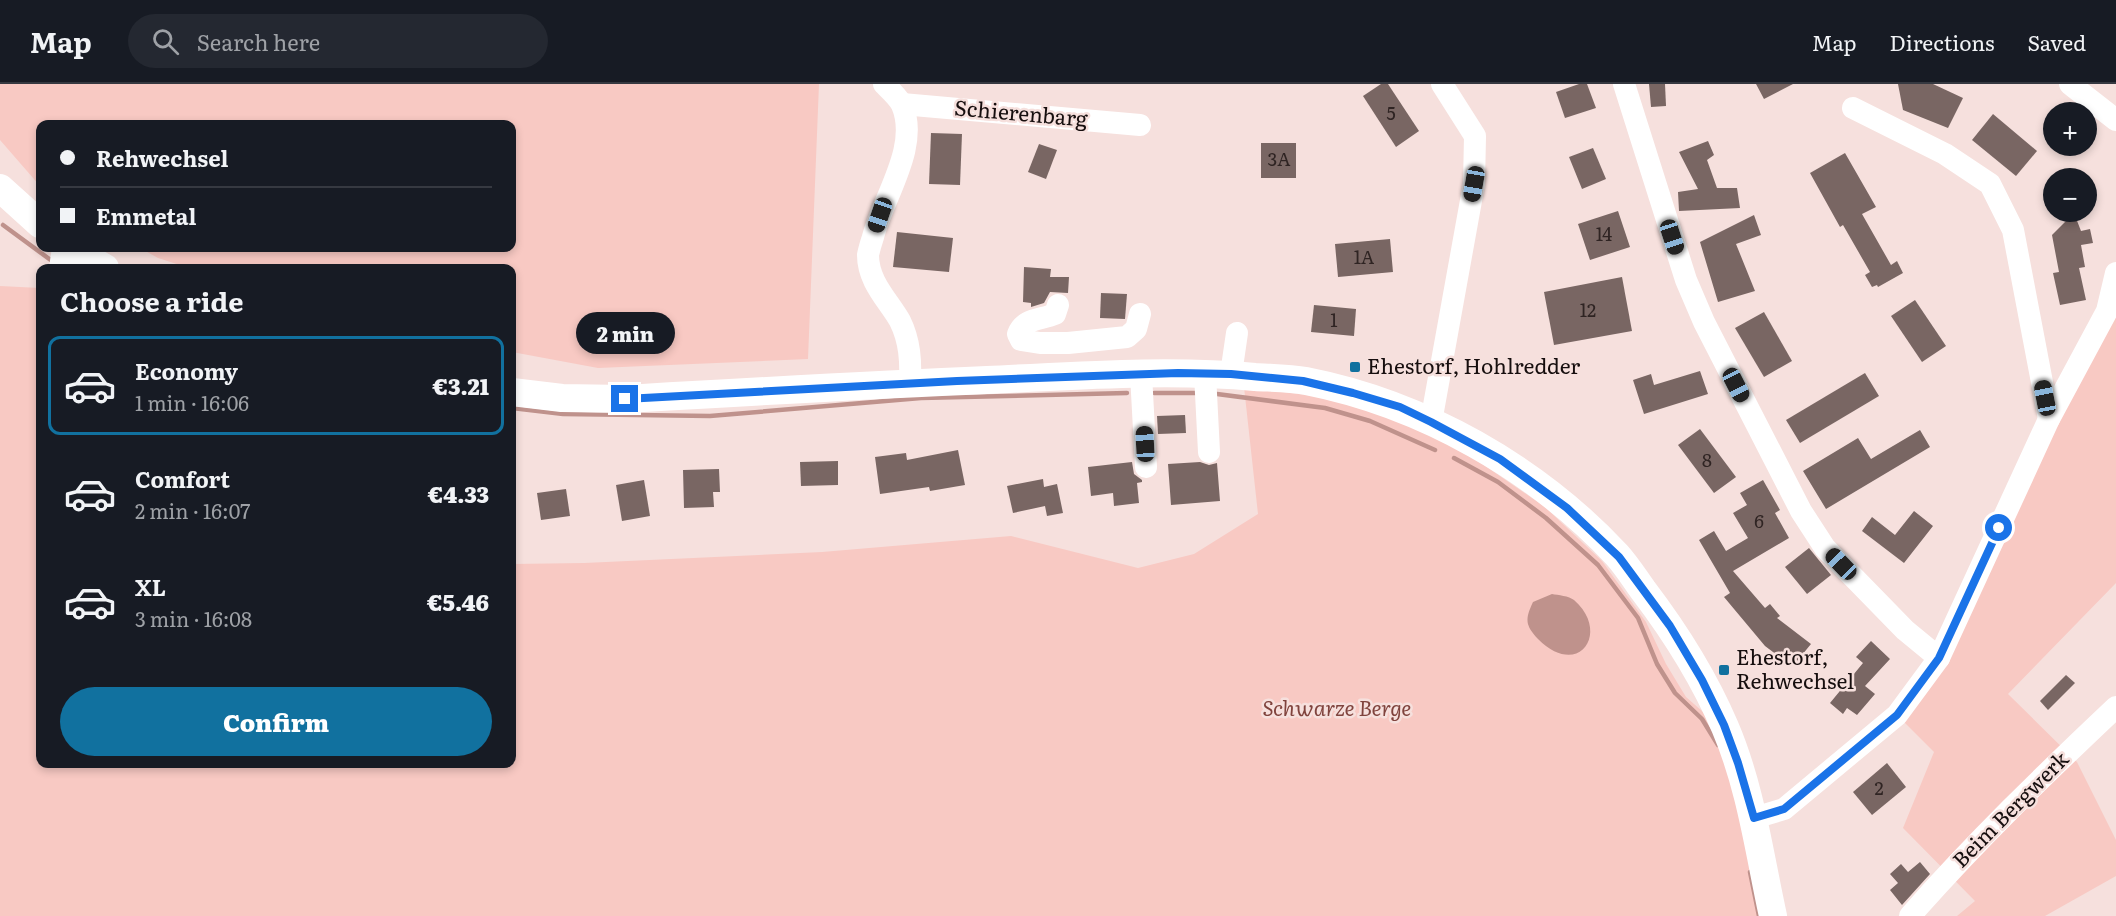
<!DOCTYPE html>
<html lang="en">
<head>
<meta charset="utf-8">
<style>
  :root { --surface:#171b24; --page:#242831; --text:#f1f3f6; --muted:#9ea1a6; --line:#363941; --accent:#11719f }
  body { margin:0; font-family:Literata,serif; background:var(--page); color:var(--text); height:100vh; display:flex; flex-direction:column; font-size:22px; white-space:nowrap }
  * { box-sizing:border-box; margin:0 }
  p { font-size:20px; color:var(--muted) }
  .icon { flex:none; width:33px; height:33px; fill:none; stroke:currentColor; stroke-width:2; stroke-linecap:round; stroke-linejoin:round }
  .map { position:relative; flex:1; overflow:hidden }
  .drawer { position:absolute; left:36px; top:180px; width:480px; height:504px; display:flex; flex-direction:column; background:var(--surface); border-radius:12px; box-shadow:0 3px 9px #0003 }
  .drawer>* { flex:none }
  .hud { position:absolute; left:36px; top:36px; width:480px; height:132px; border-radius:12px; box-shadow:0 3px 9px #0003; display:grid; align-content:center; height:132px; padding:0 24px; background:var(--surface) }
  .fabs { position:absolute; left:2043px; top:18px; display:grid; gap:12px }
  .fabs a { display:grid; place-items:center; width:54px; height:54px; border-radius:50%; background:var(--surface); box-shadow:0 3px 9px #0003; font-size:30px }
  .end { position:absolute; width:27px; height:27px; margin:-14px; border:8px solid #1a73e8; background:#fff; box-shadow:0 0 0 3px #fff }
  .from { border-radius:50% }
  .bubble { position:absolute; height:42px; border-radius:21px; background:var(--surface); box-shadow:0 3px 9px #0003; font-size:20px; font-weight:800; line-height:42px; text-align:center }
  .car { position:absolute; width:18px; height:36px; margin:-18px -9px; border-radius:8px; box-shadow:0 0 4px 2px #0007; background:linear-gradient(#222 24%,#8ab4d8 0 40%,#222 0 76%,#8ab4d8 0 86%,#222 0) }
  .hud b { display:flex; align-items:center; gap:21px; height:57px; font-size:22px }
  .hud b+b { border-top:2px solid var(--line) }
  .hud i { width:15px; height:15px; background:var(--text) }
  ul { padding:0; list-style:none }
  li { display:flex; align-items:center; gap:18px; height:99px; margin:0 12px 9px; padding:0 12px; border:3px solid transparent; border-radius:12px }
  li div { flex:1 }
  li b { display:block; font-size:22px }
  li em { font-style:normal; font-weight:800 }
  li.on { border-color:var(--accent) }
  li>.icon { width:54px; height:54px; stroke-width:1.5 }
  h2 { padding:0 24px; font-size:27px; line-height:72px }
  .button { display:flex; gap:12px; margin-top:auto; padding:12px 24px }
  .button a { flex:1; height:69px; border-radius:36px; background:var(--accent); color:#fff; font-size:24px; font-weight:800; line-height:69px; text-align:center }
  header { display:flex; align-items:center; gap:36px; box-sizing:border-box; height:84px; padding:0 30px; background:var(--surface); border-bottom:2px solid var(--line) }
  header strong { font-size:28px }
  nav { display:flex; gap:33px; margin-inline-start:auto; font-size:21px }
  .search { width:420px; height:54px; background:var(--page); display:flex; align-items:center; gap:15px; box-sizing:border-box; padding:0 21px; border-radius:33px; color:var(--muted); font-size:22px }
  .map>svg:first-child { display:block }
</style>
</head>
<body>
<header>
<strong>Map</strong>
<div class="search"><svg class="icon" aria-label="search" viewBox="0 0 24 24"><circle cx="10" cy="10" r="6"/><path d="M15 15l6 6"/></svg>Search here</div>
<nav><a>Map</a><a>Directions</a><a>Saved</a></nav>
</header>
<div class="map">
<svg width="2116" height="832" viewBox="0 0 2116 832">
  <rect width="100%" height="100%" fill="#f6e0dd"/>
  <g fill="#f8c9c3">
    <path d="M0 0H819L808 275 598 284 512 268V184H189L158 174 140 164H512V40H40V102L0 56Z"/>
    <path d="M2116 189V499L2008 610 2077 678 2116 756V792L2045 832H1957L1975 817 1903 744 1934 668 1897 631 1939 574Z"/>
    <path d="M0 202 40 204V680H512V480L584 479 822 468 1011 452 1138 484 1194 470 1258 430 1244 303 1322 313 1387 331 1468 370 1545 423 1602 477 1646 538 1666 580 1686 613 1710 634 1721 656 1764 832H0Z"/>
  </g>
  <path fill="#bf928c" d="M1552 510C1558 511 1569 512 1574 516 1611 548 1579 596 1538 555 1525 541 1525 535 1533 518Z"/>
  <g fill="none" stroke-linecap="round" stroke-linejoin="round">
    <g stroke="#bf928c" stroke-width="4.5">
      <path d="M3 141 52 177"/>
      <path d="M1154 309H1197"/>
      <path d="M1217 310 1325 324 1370 337 1435 366"/>
      <path d="M512 324 563 330 710 332 921 314 1127 309"/>
      <path d="M1454 374 1498 398 1546 434 1598 481 1638 534 1657 580 1675 609 1702 635 1718 661"/>
      <path d="M1750 788 1759 832"/>
    </g>
  </g>
  <g fill="#796663">
    <path d="M1381 0H1388L1419 47 1396 63 1363 12Z"/>
    <path d="M1579 0H1587L1596 24 1565 34 1556 8Z"/>
    <path d="M1649 0H1665L1666 22 1651 23Z"/>
    <path d="M1756 0H1793L1764 15Z"/>
    <path d="M1898 0H1933L1963 14 1948 44 1903 26Z"/>
    <path d="M1993 30 2037 67 2016 92 1972 56Z"/>
    <path d="M931 49 962 50 960 101 929 100Z"/>
    <path d="M1708 57 1714 71 1707 76 1717 104H1737L1740 124 1679 127 1678 108 1698 105 1679 68Z"/>
    <rect x="1261" y="59" width="35" height="35"/>
    <path d="M1039 60 1057 66 1046 95 1028 88Z"/>
    <path d="M1593 64 1606 95 1582 105 1569 73Z"/>
    <path d="M1845 69 1876 123 1862 130 1891 181 1897 177 1903 189 1878 203 1877 201 1872 203 1865 191 1870 188 1843 141 1840 143 1810 89Z"/>
    <path d="M1618 127 1630 163 1590 176 1578 140Z"/>
    <path d="M2074 129 2081 147 2090 145 2093 159 2081 161 2085 183 2079 184 2086 216 2060 221 2053 189 2059 188 2052 151Z"/>
    <path d="M1754 131 1761 151 1736 160 1755 207 1718 218 1700 158Z"/>
    <path d="M897 148 953 154 949 188 893 183Z"/>
    <path d="M1390 155 1393 188 1338 193 1335 160Z"/>
    <path d="M1024 183 1051 185 1050 193H1069L1068 209 1050 208 1044 219 1031 223V219L1023 218Z"/>
    <path d="M1622 193 1632 247 1554 261 1544 208Z"/>
    <path d="M1101 209 1127 210 1125 235 1100 234Z"/>
    <path d="M1915 216 1946 262 1922 278 1891 232Z"/>
    <path d="M1314 221 1356 225 1354 252 1311 248Z"/>
    <path d="M1764 228 1792 277 1764 293 1735 244Z"/>
    <path d="M1700 287 1708 310 1644 330 1633 296 1651 290 1654 301Z"/>
    <path d="M1865 289 1879 312 1800 359 1786 336Z"/>
    <path d="M1185 331 1186 349 1158 350 1157 332Z"/>
    <path d="M1700 345 1736 393 1714 409 1678 361Z"/>
    <path d="M1920 346 1930 363 1826 425 1803 387 1858 354 1871 375Z"/>
    <path d="M958 366 965 401 930 407 929 403 880 410 875 373 906 369 907 376Z"/>
    <path d="M838 377V401L801 402 800 378Z"/>
    <path d="M1132 378 1134 390 1142 396V398L1137 399 1139 419 1114 422 1113 409 1091 412 1088 383Z"/>
    <path d="M1200 378 1209 381 1217 379 1220 417 1171 421 1168 380Z"/>
    <path d="M719 385 720 408H713L714 423 684 424 683 386Z"/>
    <path d="M1043 395 1044 403 1057 400 1063 429 1047 432 1045 422 1013 429 1007 402Z"/>
    <path d="M644 396 650 432 622 437 616 401Z"/>
    <path d="M1763 396 1780 426 1775 429 1789 454 1733 487 1765 524 1770 520 1780 532 1777 534 1811 560 1797 577 1786 568 1781 574 1765 562 1724 513 1730 509 1699 456 1714 447 1726 467 1748 454 1733 429 1747 421 1740 409Z"/>
    <path d="M566 405 570 432 541 436 537 409Z"/>
    <path d="M1914 427 1933 442 1904 479 1862 447 1872 433 1895 451Z"/>
    <path d="M1809 464 1831 491 1807 510 1785 483Z"/>
    <path d="M1871 557 1890 575 1865 602 1875 610 1857 631 1847 624 1843 630 1830 619 1863 579 1856 573Z"/>
    <path d="M2066 591 2075 599 2048 626 2040 617Z"/>
    <path d="M1887 679 1906 703 1872 731 1853 708Z"/>
    <path d="M1920 778 1930 790 1902 821 1890 806 1898 799 1890 790 1901 780 1908 788Z"/>
  </g>
  <g fill="none" stroke-linecap="round" stroke-linejoin="round">
    <g stroke="#fff" stroke-width="22">
      <path d="M884 0C890 6 899 14 902 21 920 63 883 113 873 153 871 159 869 166 868 171 868 198 888 216 900 237 910 257 911 278 910 300"/>
      <path d="M1624 0 1686 196 1704 238 1801 427 1825 464 1905 546 1939 574"/>
      <path d="M2070 0 2116 36"/>
      <path d="M902 20 1140 41"/>
      <path d="M1853 24 1945 70 1990 100 2013 146 2049 335"/>
      <path d="M60 184 63 164"/>
      <path d="M1058 221 1055 230C1041 236 1024 234 1018 250L1021 256 1040 259H1068L1127 253 1136 245 1140 230"/>
      <path d="M1141 290 1146 383"/>
      <path d="M1205 290 1209 368"/>
      <path d="M1231 290 1237 249"/>
      <path d="M1431 338 1474 100 1475 52 1442 0"/>
      <path d="M1754 734 1784 725 1897 631 1939 574 2049 335 2107 227 2116 189"/>
      <path d="M1910 832C1975 758 2045 690 2116 623"/>
    </g>
    <g stroke="#fff" stroke-width="28">
      <path d="M0 104 40 140"/>
      <path d="M70 164 105 184"/>
      <path d="M512 308 562 314 625 315C746 308 866 301 987 296 1076 292 1166 285 1255 293 1272 294 1289 294 1306 297 1423 320 1536 384 1617 471 1627 482 1635 495 1643 506 1675 548 1704 594 1725 643 1751 704 1759 768 1773 832"/>
    </g>
  </g>
  <g fill="none" stroke-linecap="round" stroke-linejoin="round">
    <path stroke="#1a73e8" stroke-width="8" d="M625 315 957 297 1178 289 1231 290 1303 297 1353 309 1400 323 1431 338 1500 375 1567 424 1619 473 1670 542 1702 596 1724 641 1738 679 1754 734 1784 725 1897 631 1939 574 1999 444"/>
  </g>
  <g fill="#11719f" stroke="#f6e0dd" stroke-width="2">
    <rect x="1349" y="277" width="12" height="12" rx="3"/>
    <rect x="1718" y="580" width="12" height="12" rx="3"/>
  </g>
  <g text-anchor="middle" stroke-width="5" stroke-linejoin="round" paint-order="stroke">
    <g font-size="18" fill="#2f2423">
      <text x="1391" y="36">5</text>
      <text x="1279" y="82">3A</text>
      <text x="1604" y="157">14</text>
      <text x="1364" y="180">1A</text>
      <text x="1588" y="233">12</text>
      <text x="1334" y="243">1</text>
      <text x="1707" y="383">8</text>
      <text x="1759" y="444">6</text>
      <text x="1879" y="711">2</text>
    </g>
    <g font-size="21" fill="#160e0e" stroke="#f6e0dd">
      <text transform="translate(1021 30) rotate(5)" y="7">Schierenbarg</text>
      <text transform="translate(2011 726) rotate(-45)" y="7">Beim Bergwerk</text>
    </g>
    <g font-size="21" fill="#160e0e" stroke="#f6e0dd" text-anchor="start">
      <text x="1367" y="290">Ehestorf, Hohlredder</text>
      <text x="1736" y="581">Ehestorf,<tspan x="1736" dy="24">Rehwechsel</tspan></text>
    </g>
    <g font-size="21" font-style="italic" fill="#80433d" stroke="#f6e0dd">
      <text x="1337" y="632">Schwarze Berge</text>
    </g>
  </g>
</svg>
<div class="fabs">
<a>+</a>
<a>−</a>
</div>
<i class="end from" style="left:1999px;top:444px"></i>
<i class="end" style="left:625px;top:315px"></i>
<div class="bubble" style="left:576px;top:228px;width:99px">2 min</div>
<i class="car" style="left:1474px;top:100px;rotate:190deg"></i>
<i class="car" style="left:880px;top:131px;rotate:199deg"></i>
<i class="car" style="left:1672px;top:153px;rotate:162deg"></i>
<i class="car" style="left:1736px;top:301px;rotate:153deg"></i>
<i class="car" style="left:2045px;top:314px;rotate:349deg"></i>
<i class="car" style="left:1145px;top:360px;rotate:357deg"></i>
<i class="car" style="left:1841px;top:480px;rotate:316deg"></i>
<div class="hud">
<b><i class="from"></i>Rehwechsel</b>
<b><i></i>Emmetal</b>
</div>
<section class="drawer">
<h2>Choose a ride</h2>
<ul>
<li class="on"><svg class="icon" aria-label="car" viewBox="0 0 24 24"><path d="M5 17H2v-5l4-1 3-4h7l3 4 3 1v5h-3M9 17h6M6 11h13"/><circle cx="7" cy="17" r="2"/><circle cx="17" cy="17" r="2"/></svg><div><b>Economy</b><p>1 min · 16:06</p></div><em>€3.21</em></li>
<li><svg class="icon" aria-label="car" viewBox="0 0 24 24"><path d="M5 17H2v-5l4-1 3-4h7l3 4 3 1v5h-3M9 17h6M6 11h13"/><circle cx="7" cy="17" r="2"/><circle cx="17" cy="17" r="2"/></svg><div><b>Comfort</b><p>2 min · 16:07</p></div><em>€4.33</em></li>
<li><svg class="icon" aria-label="car" viewBox="0 0 24 24"><path d="M5 17H2v-5l4-1 3-4h7l3 4 3 1v5h-3M9 17h6M6 11h13"/><circle cx="7" cy="17" r="2"/><circle cx="17" cy="17" r="2"/></svg><div><b>XL</b><p>3 min · 16:08</p></div><em>€5.46</em></li>
</ul>
<div class="button"><a>Confirm</a></div>
</section>
</div>
</body>
</html>
